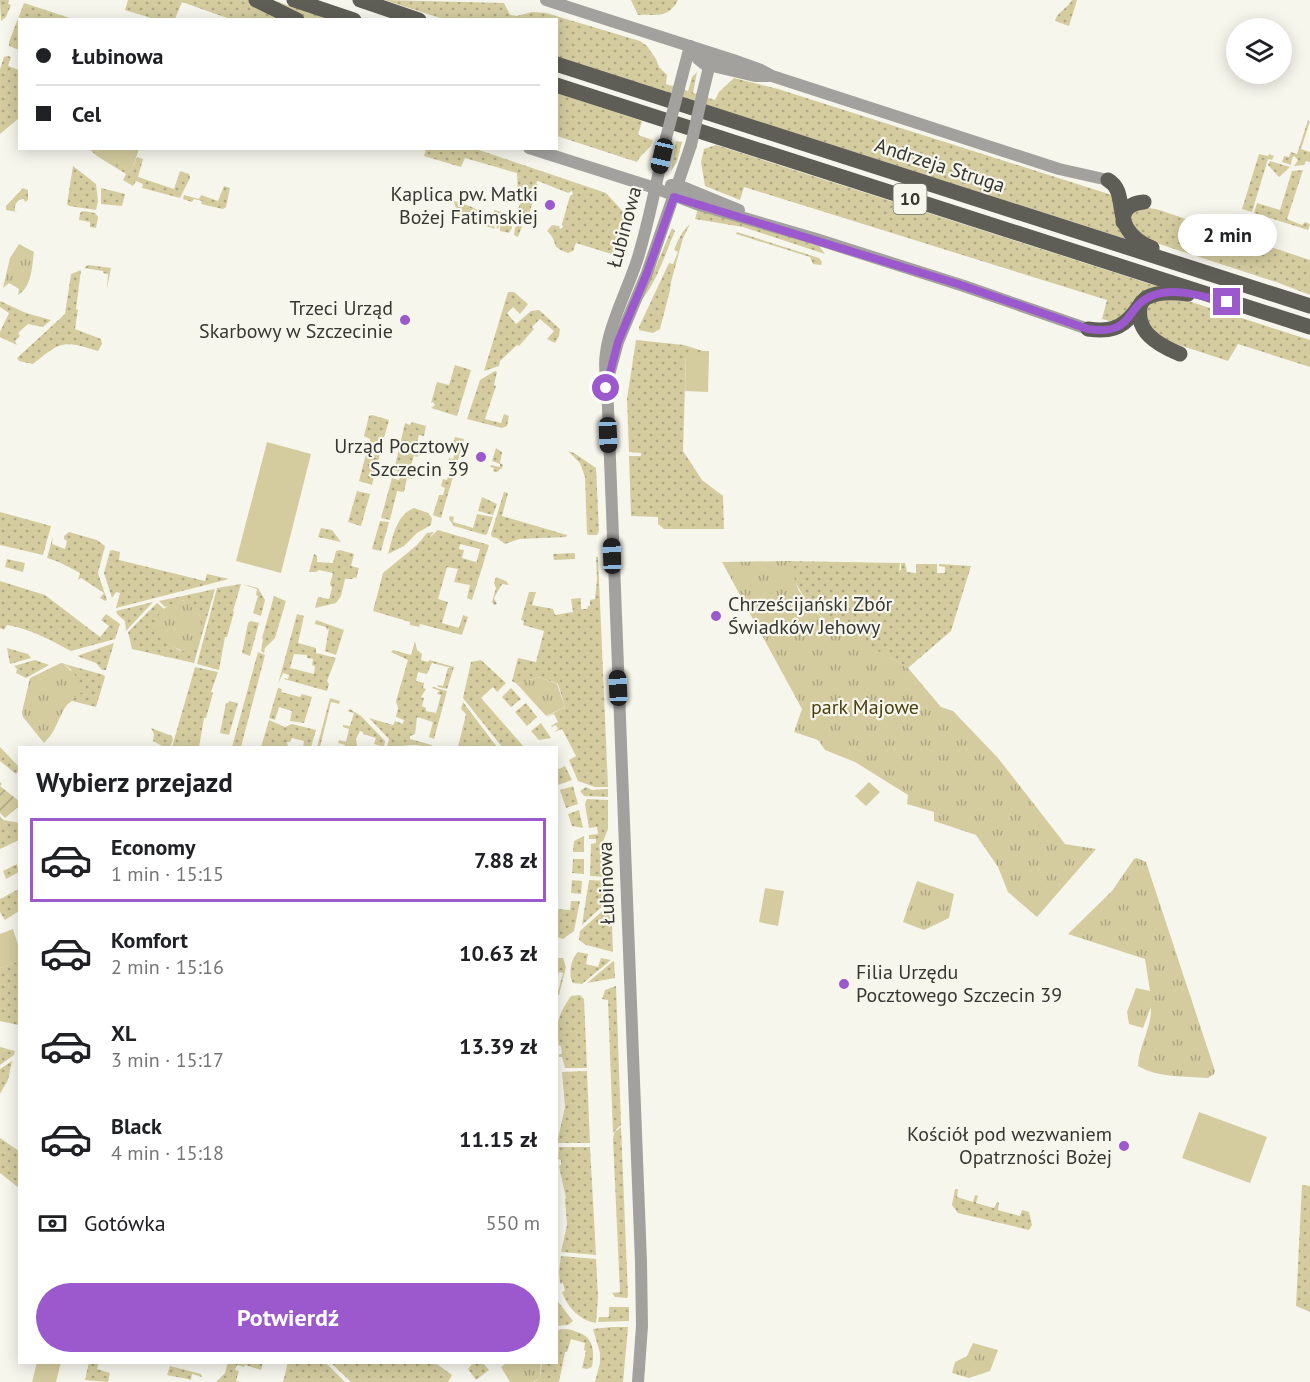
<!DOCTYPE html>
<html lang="pl">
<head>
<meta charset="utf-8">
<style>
  :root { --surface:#fff; --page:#f2f2f2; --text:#202124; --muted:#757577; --line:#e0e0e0; --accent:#9c59ce }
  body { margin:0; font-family:"PT Sans",sans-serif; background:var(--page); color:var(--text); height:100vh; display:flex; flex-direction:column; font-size:22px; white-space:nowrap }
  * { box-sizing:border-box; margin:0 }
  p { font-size:20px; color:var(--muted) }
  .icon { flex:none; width:33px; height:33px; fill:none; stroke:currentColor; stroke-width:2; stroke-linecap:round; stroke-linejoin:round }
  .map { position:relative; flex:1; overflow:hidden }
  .details { position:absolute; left:18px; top:746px; width:540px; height:618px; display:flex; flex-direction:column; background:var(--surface); border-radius:0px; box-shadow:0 3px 15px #0003 }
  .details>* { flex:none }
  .hud { position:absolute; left:18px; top:18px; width:540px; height:132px; border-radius:0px; box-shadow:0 3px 15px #0003; display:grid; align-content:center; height:132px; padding:0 18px; background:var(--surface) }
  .controls { position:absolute; left:1226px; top:18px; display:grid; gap:12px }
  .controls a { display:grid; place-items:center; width:66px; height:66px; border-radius:50%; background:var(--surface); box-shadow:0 3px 15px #0003; font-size:30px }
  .end { position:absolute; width:27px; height:27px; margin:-14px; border:8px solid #9c59ce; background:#fff; box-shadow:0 0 0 3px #fff }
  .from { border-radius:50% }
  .bubble { position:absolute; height:42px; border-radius:21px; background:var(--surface); box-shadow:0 3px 15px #0003; font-size:20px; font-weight:700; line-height:42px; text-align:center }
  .car { position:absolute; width:18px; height:36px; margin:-18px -9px; border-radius:8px; box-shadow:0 0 4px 2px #0007; background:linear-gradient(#222 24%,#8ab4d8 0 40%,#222 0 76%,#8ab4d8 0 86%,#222 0) }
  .hud b { display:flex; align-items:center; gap:21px; height:57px; font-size:22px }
  .hud b+b { border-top:2px solid var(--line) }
  .hud i { width:15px; height:15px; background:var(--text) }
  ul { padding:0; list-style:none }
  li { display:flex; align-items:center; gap:18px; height:84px; margin:0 12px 9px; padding:0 6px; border:3px solid transparent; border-radius:0px }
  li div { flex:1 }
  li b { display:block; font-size:22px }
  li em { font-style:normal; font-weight:700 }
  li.selected { border-color:var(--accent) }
  li>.icon { width:54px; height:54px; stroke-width:1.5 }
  h2 { padding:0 18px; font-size:27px; line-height:72px }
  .pay { display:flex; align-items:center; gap:15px; height:66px; padding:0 18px; font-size:22px }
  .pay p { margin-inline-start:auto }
  .button { display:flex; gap:12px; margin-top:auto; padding:12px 18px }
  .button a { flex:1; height:69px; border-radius:36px; background:var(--accent); color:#fff; font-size:24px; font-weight:700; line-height:69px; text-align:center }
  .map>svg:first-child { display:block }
</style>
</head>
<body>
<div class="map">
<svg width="1310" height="1382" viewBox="0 0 1310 1382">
  <defs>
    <pattern id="grass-dots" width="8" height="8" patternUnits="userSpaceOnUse" patternTransform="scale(1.5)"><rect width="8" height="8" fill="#d4cc9f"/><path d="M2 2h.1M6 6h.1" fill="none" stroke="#ada682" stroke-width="1.8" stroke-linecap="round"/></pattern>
    <pattern id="park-tufts" width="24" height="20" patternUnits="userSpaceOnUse" patternTransform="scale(1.5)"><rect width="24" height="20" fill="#d4cc9f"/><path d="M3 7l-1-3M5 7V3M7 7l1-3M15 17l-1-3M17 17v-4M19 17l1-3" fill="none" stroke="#ada682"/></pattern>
    <pattern id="garden-furrows" width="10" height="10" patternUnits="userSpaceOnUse" patternTransform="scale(1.5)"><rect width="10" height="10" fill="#d4cc9f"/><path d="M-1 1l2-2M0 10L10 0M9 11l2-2" fill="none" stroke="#ada682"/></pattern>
  </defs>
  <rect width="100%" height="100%" fill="#f7f6ed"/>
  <g fill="url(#grass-dots)" fill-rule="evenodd">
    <path d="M0 0H9L8 4 11 5 6 17 1 21Z"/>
    <path d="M128 0H272L331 19H230L182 2 175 19H154L125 10Z"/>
    <path d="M384 0 504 3 510 15 517 16 532 12 546 13 640 41 647 46 656 59 659 67 667 75 666 84 688 91 692 77 697 72 693 93 715 100 719 92 734 78 778 89 1115 196 1126 239 557 57 556 20 443 19Z"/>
    <path d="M631 0H678C668 19 657 14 638 15Z"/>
    <path d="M1072 0H1077L1069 26 1055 21C1056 13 1068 8 1072 0Z"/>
    <path d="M24 3 73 19 20 20 19 50 9 46V42Z"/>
    <path d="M8 56 11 57 8 66 19 70V118L0 134V69L4 57Z"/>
    <path d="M557 93 642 121 638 135 653 140C651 150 642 152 637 162L557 136Z"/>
    <path d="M1308 120 1310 121 1301 149 1310 152V162L1306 161 1304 165 1294 166 1298 160 1294 156 1292 158 1291 165 1282 162 1284 156 1289 157 1291 152 1297 154Z"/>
    <path d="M676 141 682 142 677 162 671 171Z"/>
    <path d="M716 145 1150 284 1159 286 1116 323 1102 319 1107 300 744 187 740 200 705 186 701 162 704 149Z"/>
    <path d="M89 149H99L97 152 131 172 137 157 143 159 138 177 174 189 180 171 189 174 190 178 180 198 142 188 143 184 136 181 133 186 123 180 126 174 97 156Z"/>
    <path d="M426 149H476L606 193 629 218 628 236 621 257 576 243 573 251 568 253C548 246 560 243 547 231L552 225 559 226 560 229 563 227 562 224 570 196 573 194 572 191 568 193 538 181 536 183 538 185 529 214 516 215 522 198 518 196 517 173 465 158 461 167 424 156Z"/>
    <path d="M1259 154 1268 156 1269 154 1274 156 1272 160 1268 159 1252 212 1242 209Z"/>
    <path d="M1270 161 1290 167 1279 177 1268 165Z"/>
    <path d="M73 166 96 184 98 201 96 210 69 206 67 204Z"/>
    <path d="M1303 170 1287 219 1302 225 1305 222 1310 224 1308 230 1254 213 1257 203 1280 210 1292 171Z"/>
    <path d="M224 186 230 188 226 207 223 209 201 204 202 201 194 199 192 202 183 199 184 195 199 199 201 195 218 201Z"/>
    <path d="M23 188 28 190V200L25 202 24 199C17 199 14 205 15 211L18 212 6 210V206Z"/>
    <path d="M101 188 125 194 122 206 101 204Z"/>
    <path d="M454 201C469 206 491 211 495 229L458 217Z"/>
    <path d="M1141 207 1156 209 1310 260V295L1279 283 1150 241 1130 224 1131 214Z"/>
    <path d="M698 209 819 246 825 254 743 227 695 219Z"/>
    <path d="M494 210 509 214 510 216 497 229Z"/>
    <path d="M83 211 95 213 98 217 96 228 90 227V222L79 220 80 213Z"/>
    <path d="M511 217 524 221 518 237 514 235 515 228 519 224 515 221 511 223 512 228 509 233 500 231V227Z"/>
    <path d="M690 224 683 238 671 282 670 290 660 329 653 333 639 330V327L669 263 673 264 678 252 674 250C678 240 682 231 690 224Z"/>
    <path d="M672 228 675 231C666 251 654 291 637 304L655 269Z"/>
    <path d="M737 232 819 258 822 262 821 265 813 264 810 257 736 234Z"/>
    <path d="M88 265 111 268 107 289 108 274 103 273V271L84 268Z"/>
    <path d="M81 270 76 309 78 310 75 329 101 339 102 344 98 351C63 340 61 341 33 364L19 361 17 358 65 314 71 274Z"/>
    <path d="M508 292H514L528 304 520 314 513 307 507 313 516 324 531 311 539 310 560 329 559 336 555 343 547 339 554 331 540 319 532 327 534 329 519 346 517 345 500 361 499 366 484 371Z"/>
    <path d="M1157 298 1185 300 1310 340V367L1238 344 1228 361 1161 339 1144 318 1147 304Z"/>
    <path d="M0 301 26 313 51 320 43 327 28 324 18 333 20 336 15 341 17 345 0 337V332L9 313 0 307Z"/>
    <path d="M636 340 684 345 703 351H709V354H686L683 451 702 480 723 496 724 529H664L658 524V517L631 516 629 456H641V453L629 452 627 399Z"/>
    <path d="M455 365 471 370 457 416 431 408 435 405 433 402 431 403 437 382 449 385Z"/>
    <path d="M495 371 497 372 494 385 496 386 485 419 501 423 504 414 509 416 507 426 502 428 467 419 480 380Z"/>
    <path d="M372 415 389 420 382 445 370 442V439L364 436 369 416Z"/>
    <path d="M412 422 426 426 424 436 419 435 415 449 420 451 418 457 414 456 409 471 414 472 412 479 407 478 404 492 397 491 390 520 381 518 392 478 399 480 401 473 394 470 405 423 410 425Z"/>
    <path d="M455 437 464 439 441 518 433 515 439 495H443L445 488 441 486 443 479 447 480 451 466 447 465 449 458 453 459 457 445 453 443Z"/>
    <path d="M496 448 502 452 500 463 503 465 502 468 497 472 493 471 494 468 490 467 491 465 500 467V464L492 461Z"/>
    <path d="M367 450 380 454 372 485 359 481Z"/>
    <path d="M568 451 574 453 596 468 599 531 597 535H588L587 533 585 477 580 463Z"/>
    <path d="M357 491 370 494 361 526 348 522Z"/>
    <path d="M504 492 508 493 502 516 567 535 566 537 519 539 505 544 497 538 492 537 491 534Z"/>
    <path d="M482 497 497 504 493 515 478 511Z"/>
    <path d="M414 508 428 513 432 518 431 525 417 533 404 546 388 554C393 537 396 515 414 508Z"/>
    <path d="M0 512 51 526 43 555 0 545Z"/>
    <path d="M477 514 493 517 487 534 485 535 454 526 449 519 450 516 454 517 453 522 473 528Z"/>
    <path d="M380 521 389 522 381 551 372 549Z"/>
    <path d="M321 528 332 530 341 542 318 537Z"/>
    <path d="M438 530 489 545 472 600 467 598 470 585 454 582 458 569 447 567 438 599 448 602 442 623 459 628 463 615 468 617 462 635 420 624 419 627 410 625V622L373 611 383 573 417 545 427 533 434 532 427 540ZM460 544 480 549 476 564V562L462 558 464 550 459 549Z"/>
    <path d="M69 532 97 540 105 546 98 573 107 600 105 601 100 598 104 593 81 578 78 580 80 573 59 562 47 558 53 536 52 544 65 549 67 541 64 539V536Z"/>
    <path d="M112 550 120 552 119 560 205 581 207 574 229 579 116 608 120 593 116 592 112 598 104 573 110 551Z"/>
    <path d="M340 550 354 554 351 566 359 568 356 579 355 577 352 579H345L341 596 336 603 315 608 318 597 329 599 332 588 330 584 333 573 319 570 316 572H309L314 554 317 556V562L333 563 336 551Z"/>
    <path d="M575 553V559L554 560 553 554Z"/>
    <path d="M596 557H598L608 787H595L578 781 569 760 576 756 562 729 554 732 558 729 556 725 552 727 551 726 558 722 554 714 546 717 565 707 558 684 539 677 517 684 512 681 518 658 536 662 544 631 523 625 524 621 521 620 529 592H536L532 605 553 609 555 615 573 612 571 599 581 598V609H587L588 606H590V600L595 599 597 579Z"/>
    <path d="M7 559 25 563 23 572 5 567Z"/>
    <path d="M788 561 900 563 899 574V570H901V563H905L907 572 916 573V564H937V573H945V567L939 566V564L971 566 951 631 908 668C857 637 805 625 788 561Z"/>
    <path d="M496 577 506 581 509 585 502 584 494 598 497 604 494 605 492 602 496 588 494 583Z"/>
    <path d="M0 581 45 595 100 637 109 626 101 620 106 614 120 624 115 639 71 651C50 640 31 629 7 625L4 630 0 628Z"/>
    <path d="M241 584 233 611 234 612 227 637H225L219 670 197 664 217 588Z"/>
    <path d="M242 584 258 588 265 600 261 616 253 613 258 596 256 595 257 589Z"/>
    <path d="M215 589 194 663 132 649 128 632 157 603 164 609C148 627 164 642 181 651L200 616 183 600 165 607 159 601Z"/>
    <path d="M274 596 286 601 275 638 265 648 264 653 261 651 263 639 262 638Z"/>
    <path d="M153 602 126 631 125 621 117 614 116 611Z"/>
    <path d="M297 614 304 616 298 643 316 648V653L336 658 327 681 329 684 327 691 284 679V678L288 679 289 675 283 673 278 684ZM294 654 307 655V658L313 659 312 665 315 666 314 674 290 668Z"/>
    <path d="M316 620 344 630 336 655 325 651 329 628 327 630 326 627 315 624Z"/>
    <path d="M251 621 259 623 250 656 242 653 248 623Z"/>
    <path d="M415 641 417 650 422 654 421 660 428 662 430 660 454 667 447 689 438 687V685L443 686 448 668H451L432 663 427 674 418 672 416 681 424 683 423 688 426 689 421 697 424 698 422 706 426 708V711L436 713 441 695 437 694 438 692 440 691 432 688 433 687 447 691 434 739 429 737 433 722 417 717 415 734 410 736V739L432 745V747L414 745 387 747 389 739 369 718 393 725 395 721 403 724 404 720 396 717 398 708 396 701 408 660 391 652 393 650 411 655Z"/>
    <path d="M114 643 106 670H102L96 663 77 656Z"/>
    <path d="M7 648 28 654 31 658 10 664Z"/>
    <path d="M258 652 265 655 241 747H232Z"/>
    <path d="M35 660 49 665 26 678 16 673 17 669 14 666Z"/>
    <path d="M481 660 506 683 497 692 493 687 481 698 524 747H502L463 698 471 662Z"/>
    <path d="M61 663 104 675 105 677 96 707 72 701 65 706 74 697 71 669Z"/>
    <path d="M195 667 218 672 211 692 213 693 206 718H204L199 747H172Z"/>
    <path d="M278 688 282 689 281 692 300 697 302 694 312 697 304 723 290 721 292 711 279 707 275 720 269 718Z"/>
    <path d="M511 688 521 699 511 707 502 697Z"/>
    <path d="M330 698 340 701 339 704 331 702 320 747H317Z"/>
    <path d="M229 701 238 703 229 735 220 733 226 703H228Z"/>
    <path d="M463 702 497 747H458L466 714 461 709Z"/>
    <path d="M526 703 537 717 527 726 515 712Z"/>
    <path d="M350 709 361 716 385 741 384 747 374 744 376 738 363 734V732L360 731 356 739 357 746 345 747V745L338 743 339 740 346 742 349 729 343 727V725L350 726 354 713 347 711Z"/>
    <path d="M269 720 285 727 292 724 316 730 311 747H303L304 741 292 738 290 742H287L288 747H261Z"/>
    <path d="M541 723 551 738 539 740 531 731Z"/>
    <path d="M151 728 172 736 173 740 170 747H164L153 741 154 734Z"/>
    <path d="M0 747 19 767V770L16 774 0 761Z"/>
    <path d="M565 766 572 780 558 785 557 770Z"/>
    <path d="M573 786 578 804 566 808 560 790Z"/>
    <path d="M586 787 592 790 608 789V797L584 796 580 791Z"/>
    <path d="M587 799 608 800V829L602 844 606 877 590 876 591 844 596 843V839H589V835L598 834 597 827 589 828 585 804Z"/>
    <path d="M579 810 583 828 572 826 568 814Z"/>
    <path d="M0 816 3 820 20 823 19 840 0 849Z"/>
    <path d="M584 836V852H573L574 841Z"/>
    <path d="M573 859H584V874L572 873Z"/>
    <path d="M17 864 19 872 6 879 3 871Z"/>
    <path d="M572 880 582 881 581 894 571 893Z"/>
    <path d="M589 880 606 881 607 902 582 925Z"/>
    <path d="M19 889V911L5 920 0 912V899Z"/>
    <path d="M571 901H580L574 931 563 939 557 937V909L570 910Z"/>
    <path d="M607 907 612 923 613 952 586 945 579 940 580 931Z"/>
    <path d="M578 952 588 954 586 964 598 967 601 958 611 960 582 984 573 983C568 975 571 958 578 952Z"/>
    <path d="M557 958H563L566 967 559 995H557L563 973 559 972 557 980Z"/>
    <path d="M19 961V1025H18L0 1021V968Z"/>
    <path d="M614 961 615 978 587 983 612 962Z"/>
    <path d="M616 986 621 1125 613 1133 608 1000 602 999 605 990Z"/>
    <path d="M580 995 584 999 587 1068H565L562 1057H559V1054H562L561 1046 558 1045C559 1042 558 1039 557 1036 555 1022 563 1007 571 996Z"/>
    <path d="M0 1047 15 1051 14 1055 0 1065Z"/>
    <path d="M12 1061 8 1080 0 1094V1069Z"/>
    <path d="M587 1071 590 1143H557L565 1107 562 1072Z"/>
    <path d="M621 1127 628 1296 627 1298 615 1297 612 1293 620 1292 613 1139 614 1133Z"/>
    <path d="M0 1138 19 1151V1188L0 1173Z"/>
    <path d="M559 1147H590L596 1255 561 1252 567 1225 565 1199 566 1198 559 1166 561 1165V1160L558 1159Z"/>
    <path d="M1302 1185 1310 1186V1312L1296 1306Z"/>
    <path d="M955 1189H958L957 1197 973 1202 975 1195 978 1196 976 1203 994 1208 997 1202 999 1203 998 1210 1020 1216 1022 1210 1029 1212 1032 1225 1029 1230 958 1213 952 1205Z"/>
    <path d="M561 1256 596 1259 598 1297 596 1323C579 1320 568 1308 562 1292L565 1291 563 1283 560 1284 559 1271Z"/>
    <path d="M556 1299 573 1321 568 1325 557 1326Z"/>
    <path d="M609 1307H629V1321L598 1322 599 1317H609Z"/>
    <path d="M612 1327H628L623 1382H595L600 1363V1353L593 1329Z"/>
    <path d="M566 1329C590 1333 596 1343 592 1367L587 1369 582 1368 586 1351 584 1350 585 1343 571 1339 567 1352H565L559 1382H534L540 1378 542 1362H556L557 1330Z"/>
    <path d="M89 1362H99L97 1369 110 1373 108 1382 85 1380Z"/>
    <path d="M228 1362H263L261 1370 245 1365 244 1367 237 1365 235 1370 239 1371 236 1381 241 1382H216L225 1373Z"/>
    <path d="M288 1362H325L345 1382H283Z"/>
    <path d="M330 1362H434L452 1375 448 1382H351Z"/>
    <path d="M474 1362H482L489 1370 476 1380 468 1369Z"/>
    <path d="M170 1366 201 1374 202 1377 192 1374 191 1380C181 1377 176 1377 167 1375Z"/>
  </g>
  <g fill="url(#park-tufts)">
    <path d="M19 244 34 252C32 266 32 287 18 295L19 289 9 283 3 288 10 258Z"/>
    <path d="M788 561 799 591 818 614 834 626 908 668 941 707 953 711 998 758 1065 844 1096 849 1037 917 1008 892 998 867 976 835 934 821V812L907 804 908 795 855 762 825 750 818 740 794 732 802 709 722 562Z"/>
    <path d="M183 600 195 610 203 620 198 646 192 654C176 649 153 640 157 620 158 615 161 610 165 608 170 604 177 602 183 600Z"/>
    <path d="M61 663C72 670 79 678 84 691 56 706 63 725 44 743L23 717 22 712 30 678Z"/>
    <path d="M539 677 557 684 565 707 546 716 517 684Z"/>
    <path d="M1137 858 1146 862 1215 1071 1214 1074 1208 1078C1184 1076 1159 1078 1138 1066 1139 1045 1152 1027 1151 1007L1143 1028 1129 1024 1127 1012 1136 988 1150 991 1145 959 1068 934 1112 891 1134 859Z"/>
    <path d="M917 881 954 894 949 918 924 930 903 922Z"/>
    <path d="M973 1343 998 1350 990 1371 969 1378 952 1373 955 1362 967 1356Z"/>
    <path d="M508 1362H541L540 1378 533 1382H510L501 1367Z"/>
  </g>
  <path fill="url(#garden-furrows)" d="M0 782 2 784 0 786 19 801V806L5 818 0 813Z"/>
  <g fill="#d4cc9f">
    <path d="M99 149H139L131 173 97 153Z"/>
    <path d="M686 353 709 354 708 392 685 391Z"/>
    <path d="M267 442 311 454 281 573 236 561Z"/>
    <path d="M869 782 880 792 866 806 855 796Z"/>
    <path d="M765 888 784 891 778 926 759 922Z"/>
    <path d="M13 929 19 948V961L0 968V934Z"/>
    <path d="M1199 1112 1267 1137 1250 1183 1182 1158Z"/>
    <path d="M37 1362H61L56 1382H32Z"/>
  </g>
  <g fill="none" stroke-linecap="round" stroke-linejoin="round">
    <g stroke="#a2a19e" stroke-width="12">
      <path d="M546 0 733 60 761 70 772 76 1059 169 1108 180"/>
      <path d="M690 46 698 59 704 64 755 76H768"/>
      <path d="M679 88 690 46"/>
      <path d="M702 96 711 59"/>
      <path d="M529 148 655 188 696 204 813 238 964 286 1088 329"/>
      <path d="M671 185H678L739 210"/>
      <path d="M609 375 618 342 647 273 691 145"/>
      <path d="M638 1382 642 1326 641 1262 607 382C597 342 628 293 639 254 650 216 658 177 666 138"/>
    </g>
    <g stroke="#5e5d56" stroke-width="15">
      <path d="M256 0 297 20"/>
      <path d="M294 0 354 20"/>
      <path d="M360 0 419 20"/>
      <path d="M556 64 1310 306"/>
      <path d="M556 85 1310 327"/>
      <path d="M1108 180C1132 194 1106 229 1152 248"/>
      <path d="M1123 222C1123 209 1131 203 1144 202"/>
      <path d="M1141 303C1133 331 1158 345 1180 354"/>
      <path d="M1088 329C1109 332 1121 329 1134 313 1138 308 1141 302 1146 298 1158 291 1174 292 1188 294"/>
    </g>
    <g stroke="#a2a19e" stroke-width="12">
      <path d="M666 138 679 88"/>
      <path d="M691 145 702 96"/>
    </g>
  </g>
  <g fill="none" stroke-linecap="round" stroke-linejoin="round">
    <path stroke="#9c59ce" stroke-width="8" d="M606 388 618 342 647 273 674 197 958 284 1088 329C1136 336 1123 306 1154 295 1176 287 1204 297 1227 302"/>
  </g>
  <g fill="#9c59ce" stroke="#f7f6ed" stroke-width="2">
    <circle cx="550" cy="205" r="6"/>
    <circle cx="405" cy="320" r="6"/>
    <circle cx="481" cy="457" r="6"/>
    <circle cx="716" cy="616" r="6"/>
    <circle cx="844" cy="984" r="6"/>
    <circle cx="1124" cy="1146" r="6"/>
  </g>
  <g text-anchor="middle" stroke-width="4.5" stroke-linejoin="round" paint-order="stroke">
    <rect fill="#f7f6ed" stroke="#70706a" stroke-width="1.5" x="893.5" y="184" width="33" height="30" rx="4.5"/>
    <g font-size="18" font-weight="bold" fill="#363632">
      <text x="910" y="205">10</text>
    </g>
    <g font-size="20" fill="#363632" stroke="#f7f6ed">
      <text transform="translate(940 165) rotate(18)" y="7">Andrzeja Struga</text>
      <text transform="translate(624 227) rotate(-75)" y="7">Łubinowa</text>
      <text transform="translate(606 883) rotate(-92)" y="7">Łubinowa</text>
    </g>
    <g font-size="20" fill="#363632" stroke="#f7f6ed" text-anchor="end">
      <text x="538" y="201">Kaplica pw. Matki<tspan x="538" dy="23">Bożej Fatimskiej</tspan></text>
      <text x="393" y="315">Trzeci Urząd<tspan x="393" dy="23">Skarbowy w Szczecinie</tspan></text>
      <text x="469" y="453">Urząd Pocztowy<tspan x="469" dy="23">Szczecin 39</tspan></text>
      <text x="728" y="611" text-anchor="start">Chrześcijański Zbór<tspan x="728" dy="23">Świadków Jehowy</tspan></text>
      <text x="856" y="979" text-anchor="start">Filia Urzędu<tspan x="856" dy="23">Pocztowego Szczecin 39</tspan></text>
      <text x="1112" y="1141">Kościół pod wezwaniem<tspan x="1112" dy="23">Opatrzności Bożej</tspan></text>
    </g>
    <g font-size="20" fill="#49400f" stroke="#f7f6ed">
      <text x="865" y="714">park Majowe</text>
    </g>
  </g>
</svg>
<div class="controls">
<a><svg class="icon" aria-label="layers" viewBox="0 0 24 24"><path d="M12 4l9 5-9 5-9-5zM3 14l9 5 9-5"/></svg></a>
</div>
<i class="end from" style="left:606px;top:388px"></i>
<i class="end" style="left:1227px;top:302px"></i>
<div class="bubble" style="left:1178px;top:214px;width:99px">2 min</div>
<i class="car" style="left:662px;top:156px;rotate:193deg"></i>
<i class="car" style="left:608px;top:435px;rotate:178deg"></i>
<i class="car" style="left:612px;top:556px;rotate:358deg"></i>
<i class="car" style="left:618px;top:688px;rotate:357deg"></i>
<div class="hud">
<b><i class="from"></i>Łubinowa</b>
<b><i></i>Cel</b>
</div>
<section class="details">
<h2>Wybierz przejazd</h2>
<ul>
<li class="selected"><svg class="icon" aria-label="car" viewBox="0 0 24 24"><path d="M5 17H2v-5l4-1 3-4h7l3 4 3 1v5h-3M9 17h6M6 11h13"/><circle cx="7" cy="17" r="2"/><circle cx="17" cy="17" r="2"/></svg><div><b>Economy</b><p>1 min · 15:15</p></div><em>7.88 zł</em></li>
<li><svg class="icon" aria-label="car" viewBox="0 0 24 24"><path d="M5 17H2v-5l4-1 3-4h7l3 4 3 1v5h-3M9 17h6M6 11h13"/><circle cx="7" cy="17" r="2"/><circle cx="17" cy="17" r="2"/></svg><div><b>Komfort</b><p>2 min · 15:16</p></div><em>10.63 zł</em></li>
<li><svg class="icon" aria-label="car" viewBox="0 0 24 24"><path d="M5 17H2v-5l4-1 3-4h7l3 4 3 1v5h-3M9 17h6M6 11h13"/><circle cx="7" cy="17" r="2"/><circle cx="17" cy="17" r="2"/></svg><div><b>XL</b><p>3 min · 15:17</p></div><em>13.39 zł</em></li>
<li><svg class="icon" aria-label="car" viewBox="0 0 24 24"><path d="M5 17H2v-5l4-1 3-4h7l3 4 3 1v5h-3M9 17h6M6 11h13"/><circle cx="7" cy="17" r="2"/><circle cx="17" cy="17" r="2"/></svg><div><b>Black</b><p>4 min · 15:18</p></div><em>11.15 zł</em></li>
</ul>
<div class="pay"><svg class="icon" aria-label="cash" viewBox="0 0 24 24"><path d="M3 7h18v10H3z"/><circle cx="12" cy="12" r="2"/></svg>Gotówka<p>550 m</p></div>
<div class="button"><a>Potwierdź</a></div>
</section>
</div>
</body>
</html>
